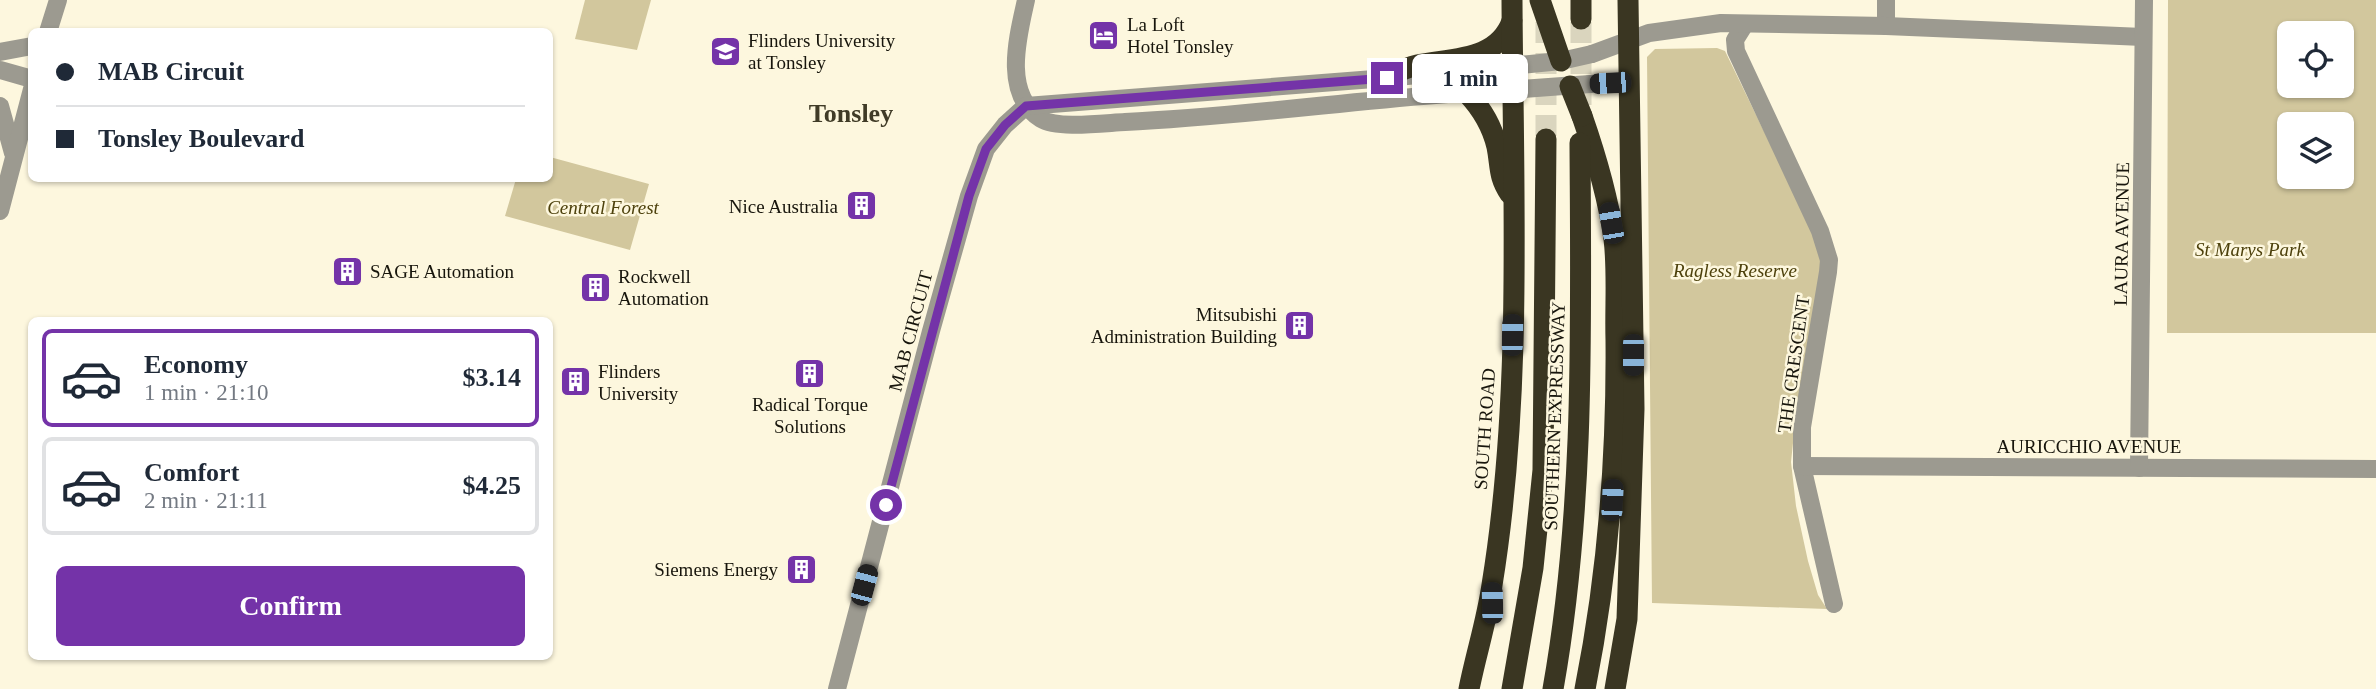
<!DOCTYPE html>
<html lang="en">
<head>
<meta charset="utf-8">
<style>
  :root { --surface:#fff; --page:#f6f6f7; --text:#1f2937; --muted:#747a83; --line:#e0e1e3; --accent:#7433a8 }
  body { margin:0; font-family:"Times New Roman",serif; background:var(--page); color:var(--text); height:100vh; display:flex; flex-direction:column; font-size:26px; white-space:nowrap }
  * { box-sizing:border-box; margin:0 }
  p { font-size:23px; color:var(--muted) }
  .icon { flex:none; width:38px; height:38px; fill:none; stroke:currentColor; stroke-width:2; stroke-linecap:round; stroke-linejoin:round }
  .map { position:relative; flex:1; overflow:hidden }
  .details { position:absolute; left:28px; top:317px; width:525px; height:343px; display:flex; flex-direction:column; background:var(--surface); border-radius:10px; box-shadow:0 2px 5px #0004 }
  .details>* { flex:none }
  .hud { position:absolute; left:28px; top:28px; width:525px; height:154px; border-radius:10px; box-shadow:0 2px 5px #0004; display:grid; align-content:center; height:154px; padding:0 28px; background:var(--surface) }
  .controls { position:absolute; left:2277px; top:21px; display:grid; gap:14px }
  .controls a { display:grid; place-items:center; width:77px; height:77px; border-radius:10px; background:var(--surface); box-shadow:0 2px 5px #0004; font-size:35px }
  .end { position:absolute; width:32px; height:32px; margin:-16px; border:9px solid #7433a8; background:#fff; box-shadow:0 0 0 4px #fff }
  .from { border-radius:50% }
  .bubble { position:absolute; height:49px; border-radius:10px; background:var(--surface); box-shadow:0 2px 5px #0004; font-size:23px; font-weight:600; line-height:49px; text-align:center }
  .car { position:absolute; width:21px; height:42px; margin:-21px -10px; border-radius:9px; box-shadow:0 0 5px 2px #0007; background:linear-gradient(#222 24%,#8ab4d8 0 40%,#222 0 76%,#8ab4d8 0 86%,#222 0) }
  .hud b { display:flex; align-items:center; gap:24px; height:66px; font-size:26px }
  .hud b+b { border-top:2px solid var(--line) }
  .hud i { width:18px; height:18px; background:var(--text) }
  ul { padding:12px 0 0; list-style:none }
  li { display:flex; align-items:center; gap:21px; height:98px; margin:0 14px 10px; padding:0 14px; border:4px solid var(--line); border-radius:10px }
  li div { flex:1 }
  li b { display:block; font-size:26px }
  li em { font-style:normal; font-weight:600 }
  li.selected { border-color:var(--accent) }
  li>.icon { width:63px; height:63px; stroke-width:1.5 }
  .cta { display:flex; gap:14px; margin-top:auto; padding:14px 28px }
  .cta a { flex:1; height:80px; border-radius:10px; background:var(--accent); color:#fff; font-size:28px; font-weight:600; line-height:80px; text-align:center }
  .map>svg:first-child { display:block }
</style>
</head>
<body>
<div class="map">
<svg width="2376" height="689" viewBox="0 0 2376 689">
  <rect width="100%" height="100%" fill="#fdf7de"/>
  <g fill="#d2c79d" fill-rule="evenodd">
    <path d="M585 0H651L637 50 575 39Z"/>
    <path d="M2168 0H2376V333H2167ZM2289 33H2342V86H2289ZM2289 124H2342V177H2289Z"/>
    <path d="M1717 48 1725 51 1807 220 1816 238 1821 265 1795 424 1791 462 1796 506 1808 561 1818 595 1827 609 1652 603 1647 57 1655 49Z"/>
    <path d="M550 157 649 184 630 250 505 216 516 179 550 178Z"/>
  </g>
  <g fill="none" stroke-linecap="round" stroke-linejoin="round">
    <g stroke="#dad5be" stroke-width="21" stroke-dasharray="21 10" stroke-linecap="butt">
      <path d="M1546 22V139"/>
      <path d="M1581 105V19"/>
    </g>
    <g stroke="#9c9a90" stroke-width="18">
      <path d="M1026 0C1018 36 1002 94 1041 119 1057 129 1104 123 1125 122 1257 116 1389 95 1522 89"/>
      <path d="M1886 0V26"/>
      <path d="M1745 24 1735 40 1736 51 1820 231 1829 260 1828 272 1802 427V466L1834 604"/>
      <path d="M48 32 58 0"/>
      <path d="M0 52 32 46"/>
      <path d="M1592 54 1649 33 1721 23 1886 26 2143 37"/>
      <path d="M0 70 32 79"/>
      <path d="M1590 84 1630 82"/>
      <path d="M0 106 13 153"/>
      <path d="M1026 106 1387 78 1520 65"/>
      <path d="M0 211 32 89"/>
      <path d="M1802 466 2376 469"/>
      <path d="M2139 468 2144 0"/>
      <path d="M837 689 931 331 969 196 986 149 1005 125 1026 106"/>
    </g>
    <g stroke="#3a3622" stroke-width="21">
      <path d="M1581 0V19"/>
      <path d="M1387 78C1396 73 1407 67 1417 65 1452 58 1498 61 1512 21"/>
      <path d="M1467 93C1482 109 1492 125 1497 147 1501 167 1498 176 1510 194"/>
      <path d="M1582 116C1596 156 1608 197 1614 239 1618 272 1615 307 1616 340 1617 458 1608 574 1585 689"/>
      <path d="M1469 689C1476 654 1487 620 1492 585 1523 394 1513 193 1512 0"/>
      <path d="M1512 689 1533 568 1543 470 1546 139"/>
      <path d="M1553 689C1585 509 1581 325 1580 143"/>
      <path d="M1615 689 1627 619 1634 409 1628 0"/>
    </g>
    <g stroke="#9c9a90" stroke-width="18">
      <path d="M1520 65 1561 61 1592 54"/>
      <path d="M1522 89 1590 84"/>
    </g>
    <g stroke="#3a3622" stroke-width="21">
      <path d="M1540 0 1561 61"/>
      <path d="M1570 86 1582 116"/>
    </g>
  </g>
  <g fill="none" stroke-linecap="round" stroke-linejoin="round">
    <path stroke="#7433a8" stroke-width="9" d="M886 505 969 196 986 149 1005 125 1026 106 1387 78"/>
  </g>
  <defs>
    <symbol id="hotel-square" viewBox="-11 -11 22 22"><rect x="-9" y="-9" width="18" height="18" rx="4" fill="#7433a8" stroke="#fdf7de"/><path d="M-6-4.5h1.5V1H6V5H4.5V3h-9V5H-6ZM-4 0a1.8 1.8 0 1 1 3.6 0ZM.5 0V-2.5h3Q6-2.5 6 0Z" fill="#fff"/></symbol>
    <symbol id="university-square" viewBox="-11 -11 22 22"><rect x="-9" y="-9" width="18" height="18" rx="4" fill="#7433a8" stroke="#fdf7de"/><path d="M0-5L7-2L0 1L-7-2ZM-4 1L0 2.5L4 1V4Q0 6-4 4Z" fill="#fff"/></symbol>
    <symbol id="building-square" viewBox="-11 -11 22 22"><rect x="-9" y="-9" width="18" height="18" rx="4" fill="#7433a8" stroke="#fdf7de"/><path d="M-4-6H4V6H1V3H-1V6H-4ZM-2.5-4.3h1.7v1.8h-1.7ZM.8-4.3h1.7v1.8H.8ZM-2.5-1h1.7V.8h-1.7ZM.8-1h1.7V.8H.8Z" fill="#fff"/></symbol>
  </defs>
  <g fill-rule="evenodd">
    <use href="#hotel-square" x="1086" y="18" width="35" height="35"/>
    <use href="#university-square" x="708" y="34" width="35" height="35"/>
    <use href="#building-square" x="844" y="188" width="35" height="35"/>
    <use href="#building-square" x="330" y="254" width="35" height="35"/>
    <use href="#building-square" x="578" y="270" width="35" height="35"/>
    <use href="#building-square" x="1282" y="308" width="35" height="35"/>
    <use href="#building-square" x="792" y="356" width="35" height="35"/>
    <use href="#building-square" x="558" y="364" width="35" height="35"/>
    <use href="#building-square" x="784" y="552" width="35" height="35"/>
  </g>
  <g text-anchor="middle" stroke-width="5" stroke-linejoin="round" paint-order="stroke">
    <g font-size="19" fill="#17150c" stroke="#fdf7de" text-anchor="start">
      <text x="1127" y="31">La Loft<tspan x="1127" dy="22">Hotel Tonsley</tspan></text>
      <text x="748" y="47">Flinders University<tspan x="748" dy="22">at Tonsley</tspan></text>
      <text x="838" y="213" text-anchor="end">Nice Australia</text>
      <text x="370" y="278">SAGE Automation</text>
      <text x="618" y="283">Rockwell<tspan x="618" dy="22">Automation</tspan></text>
      <text x="1277" y="321" text-anchor="end">Mitsubishi<tspan x="1277" dy="22">Administration Building</tspan></text>
      <text x="598" y="378">Flinders<tspan x="598" dy="22">University</tspan></text>
      <text x="810" y="411" text-anchor="middle">Radical Torque<tspan x="810" dy="22">Solutions</tspan></text>
      <text x="778" y="576" text-anchor="end">Siemens Energy</text>
    </g>
    <g font-size="19" font-style="italic" fill="#4d410c" stroke="#fdf7de">
      <text x="603" y="214">Central Forest</text>
      <text x="2250" y="256">St Marys Park</text>
      <text x="1735" y="277">Ragless Reserve</text>
    </g>
    <g font-size="19" fill="#17150c" stroke="#fdf7de">
      <text transform="translate(2121 234) rotate(-89)" y="7">LAURA AVENUE</text>
      <text transform="translate(910 331) rotate(-75)" y="7">MAB CIRCUIT</text>
      <text transform="translate(1793 364) rotate(-82)" y="7">THE CRESCENT</text>
      <text transform="translate(1554 416) rotate(-88)" y="7">SOUTHERN EXPRESSWAY</text>
      <text transform="translate(1484 429) rotate(-86)" y="7">SOUTH ROAD</text>
      <text x="2089" y="453">AURICCHIO AVENUE</text>
    </g>
    <g font-size="26" font-weight="bold" fill="#403b27" stroke="#fdf7de">
      <text x="851" y="122">Tonsley</text>
    </g>
  </g>
</svg>
<div class="controls">
<a><svg class="icon" aria-label="locate" viewBox="0 0 24 24"><circle cx="12" cy="12" r="6"/><path d="M12 2v4M12 18v4M2 12h4M18 12h4"/></svg></a>
<a><svg class="icon" aria-label="layers" viewBox="0 0 24 24"><path d="M12 4l9 5-9 5-9-5zM3 14l9 5 9-5"/></svg></a>
</div>
<i class="end from" style="left:886px;top:505px"></i>
<i class="end" style="left:1387px;top:78px"></i>
<div class="bubble" style="left:1412px;top:54px;width:116px">1 min</div>
<i class="car" style="left:1610px;top:83px;rotate:267deg"></i>
<i class="car" style="left:1611px;top:223px;rotate:350deg"></i>
<i class="car" style="left:1512px;top:335px;rotate:1deg"></i>
<i class="car" style="left:1633px;top:355px;rotate:180deg"></i>
<i class="car" style="left:1612px;top:500px;rotate:3deg"></i>
<i class="car" style="left:864px;top:585px;rotate:15deg"></i>
<i class="car" style="left:1492px;top:603px;rotate:359deg"></i>
<div class="hud">
<b><i class="from"></i>MAB Circuit</b>
<b><i></i>Tonsley Boulevard</b>
</div>
<section class="details">
<ul>
<li class="selected"><svg class="icon" aria-label="car" viewBox="0 0 24 24"><path d="M5 17H2v-5l4-1 3-4h7l3 4 3 1v5h-3M9 17h6M6 11h13"/><circle cx="7" cy="17" r="2"/><circle cx="17" cy="17" r="2"/></svg><div><b>Economy</b><p>1 min · 21:10</p></div><em>$3.14</em></li>
<li><svg class="icon" aria-label="car" viewBox="0 0 24 24"><path d="M5 17H2v-5l4-1 3-4h7l3 4 3 1v5h-3M9 17h6M6 11h13"/><circle cx="7" cy="17" r="2"/><circle cx="17" cy="17" r="2"/></svg><div><b>Comfort</b><p>2 min · 21:11</p></div><em>$4.25</em></li>
</ul>
<div class="cta"><a>Confirm</a></div>
</section>
</div>
</body>
</html>
